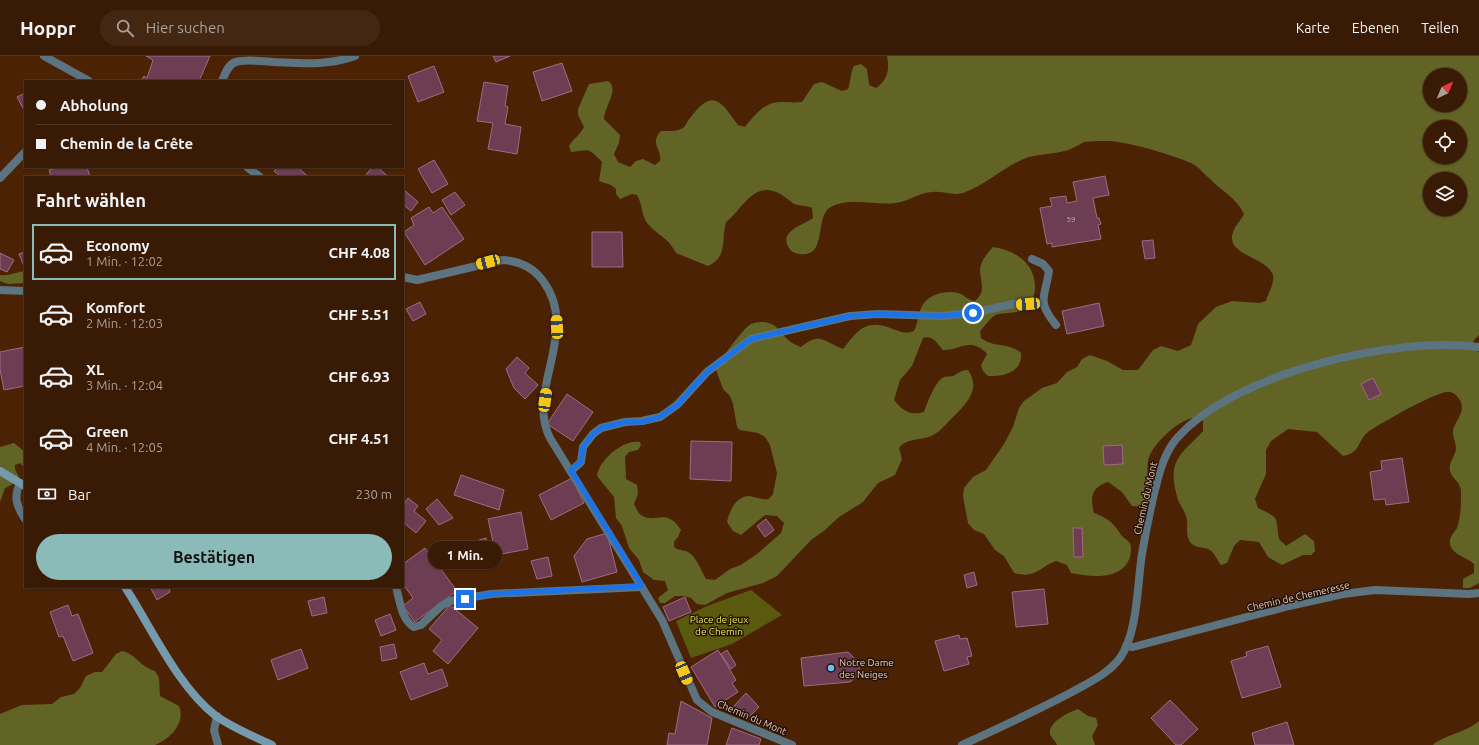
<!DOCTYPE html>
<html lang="de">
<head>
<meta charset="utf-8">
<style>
  :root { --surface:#391a04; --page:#442713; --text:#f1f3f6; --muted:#aba19a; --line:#533826; --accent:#8bbbb9 }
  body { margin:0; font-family:Ubuntu,sans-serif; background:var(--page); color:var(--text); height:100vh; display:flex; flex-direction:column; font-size:15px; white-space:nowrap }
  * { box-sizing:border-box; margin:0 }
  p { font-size:13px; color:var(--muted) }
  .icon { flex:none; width:22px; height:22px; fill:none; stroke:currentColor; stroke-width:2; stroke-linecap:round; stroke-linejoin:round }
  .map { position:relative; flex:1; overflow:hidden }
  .sheet { position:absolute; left:24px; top:120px; width:380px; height:412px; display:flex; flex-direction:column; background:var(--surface); border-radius:0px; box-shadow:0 1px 3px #0004,0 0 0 1px var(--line) }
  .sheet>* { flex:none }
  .guide { position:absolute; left:24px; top:24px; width:380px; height:88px; border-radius:0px; box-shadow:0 1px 3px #0004,0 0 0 1px var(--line); display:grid; align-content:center; height:88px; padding:0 12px; background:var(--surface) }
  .needle { width:26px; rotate:44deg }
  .tools { position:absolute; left:1423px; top:12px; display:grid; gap:8px }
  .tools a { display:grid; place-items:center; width:44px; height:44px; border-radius:50%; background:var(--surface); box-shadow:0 1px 3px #0004,0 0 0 1px var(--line); font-size:20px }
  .end { position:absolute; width:18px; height:18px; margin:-9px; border:5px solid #1a73e8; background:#fff; box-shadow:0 0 0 2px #fff }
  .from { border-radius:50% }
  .bubble { position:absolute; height:28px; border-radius:14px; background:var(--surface); box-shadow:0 1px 3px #0004,0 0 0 1px var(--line); font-size:13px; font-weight:700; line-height:28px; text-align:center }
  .car { position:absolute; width:12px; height:24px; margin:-12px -6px; border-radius:5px; box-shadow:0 0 3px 1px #0007; background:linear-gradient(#f5c518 24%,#345 0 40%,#f5c518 0 76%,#345 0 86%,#f5c518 0) }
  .guide b { display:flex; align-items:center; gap:14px; height:38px; font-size:15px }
  .guide b+b { border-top:1px solid var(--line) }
  .guide i { width:10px; height:10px; background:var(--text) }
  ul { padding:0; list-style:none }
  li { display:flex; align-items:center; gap:12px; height:56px; margin:0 8px 6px; padding:0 4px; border:2px solid transparent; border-radius:0px }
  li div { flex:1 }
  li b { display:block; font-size:15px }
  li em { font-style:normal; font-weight:700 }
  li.current { border-color:var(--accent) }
  li>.icon { width:36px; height:36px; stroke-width:1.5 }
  h2 { padding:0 12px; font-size:18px; line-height:48px }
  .pay { display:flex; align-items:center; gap:10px; height:44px; padding:0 12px; font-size:15px }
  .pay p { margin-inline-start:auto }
  .cta { display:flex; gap:8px; margin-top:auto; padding:8px 12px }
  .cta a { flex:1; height:46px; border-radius:24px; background:var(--accent); color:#111; font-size:16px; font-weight:700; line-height:46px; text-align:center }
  header { display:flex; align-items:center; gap:24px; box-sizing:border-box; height:56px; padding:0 20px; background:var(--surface); border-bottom:1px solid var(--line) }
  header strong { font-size:19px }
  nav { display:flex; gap:22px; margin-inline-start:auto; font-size:14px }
  .search { width:280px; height:36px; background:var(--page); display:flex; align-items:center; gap:10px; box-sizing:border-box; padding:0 14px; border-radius:22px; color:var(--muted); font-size:15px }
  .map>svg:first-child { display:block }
</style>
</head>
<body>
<header>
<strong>Hoppr</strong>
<div class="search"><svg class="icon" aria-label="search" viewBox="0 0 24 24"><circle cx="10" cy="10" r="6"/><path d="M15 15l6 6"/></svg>Hier suchen</div>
<nav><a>Karte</a><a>Ebenen</a><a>Teilen</a></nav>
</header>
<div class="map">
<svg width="1479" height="689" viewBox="0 0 1479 689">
  <rect width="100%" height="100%" fill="#4c2205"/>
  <path fill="#595a0d" d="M751 534 782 559 732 588 691 602 676 565 707 550Z"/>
  <g fill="#626425" fill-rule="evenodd">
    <path d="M887 0H1479V279L1474 284 1472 292 1479 296V527L1470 532H1463V523L1474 517V508C1467 501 1452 499 1450 488 1449 481 1454 477 1457 472 1461 462 1461 446 1461 436 1461 426 1452 423 1450 415 1448 406 1456 400 1456 392 1456 386 1452 380 1453 374 1455 366 1461 361 1462 352 1462 346 1457 337 1450 336 1440 333 1378 369 1368 376 1356 386 1362 396 1343 400L1317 376 1288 373 1271 385 1266 394V418L1255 443 1258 452C1281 463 1275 460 1279 483L1286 490 1305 478 1314 485 1315 495 1311 499H1303L1282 509 1268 501 1259 486 1240 484 1234 490 1227 507 1221 509C1218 505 1214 497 1210 494 1203 490 1193 493 1189 484 1185 476 1189 468 1186 460 1184 454 1180 449 1178 444 1166 404 1180 400 1203 375V364L1199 361C1182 360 1151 388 1148 405 1146 418 1150 432 1149 445L1145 451 1132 450 1122 436 1108 426C1091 431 1090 442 1094 457 1110 463 1112 466 1122 480 1124 482 1127 484 1129 486 1132 490 1131 496 1130 501 1122 525 1091 521 1071 517L1067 509 1056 505C1039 511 1036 523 1014 517L1004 500 995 494 984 478 974 474 968 467 963 440 964 432 973 421 986 414 1004 388 1013 371 1019 352 1024 345 1042 332 1057 327 1067 316 1077 311 1082 303 1090 299 1107 305 1123 314H1138L1153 294 1161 290 1178 295 1191 289 1198 268 1216 251 1232 245 1259 247 1266 245C1268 237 1275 227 1273 219 1266 200 1222 199 1234 174 1236 169 1241 164 1244 158 1236 141 1221 135 1209 122 1203 117 1200 112 1193 108 1177 100 1123 84 1106 85 1099 85 1091 85 1084 86 1078 89 1072 93 1065 95 1053 98 1041 98 1029 101 1005 109 987 129 963 137 952 140 943 135 933 136 922 136 914 142 904 145 890 150 872 146 856 146 849 145 833 148 828 153 815 166 827 202 799 198 795 197 791 196 789 192 778 175 804 169 813 162L812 152C806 149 799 150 794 148 787 143 782 137 773 135 751 129 741 155 726 166 721 184 728 201 708 210L676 197C668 181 658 180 648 168 641 160 643 149 637 139L632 138 620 143 616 138V133L611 129 599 125 602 106C587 91 591 94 571 96L569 90C573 83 580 79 584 71L578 59V53L589 28 608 25C620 33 604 51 604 63L620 79 619 87 614 98 618 106 630 111 636 105 643 103 655 109 660 105C662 92 649 88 661 75 669 75 676 76 683 72 686 70 687 65 690 62 713 31 721 45 738 69L745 71C753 61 764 46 780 46 788 46 793 47 802 46L814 28 822 26 842 35 848 33C851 25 850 17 854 10L861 8 867 13 869 29 876 32C887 25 890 13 887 0ZM1430 19H1460V49H1430ZM1430 71H1460V101H1430ZM1430 123H1460V153H1430Z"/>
    <path d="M993 191C1015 194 1035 207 1035 231 1035 238 1033 246 1028 251 1020 258 1007 256 998 258 991 260 985 270 980 275L981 282C996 293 1006 285 1021 297 1023 316 1003 321 988 320L983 315 981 309 987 298C971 280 959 295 943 294 936 287 934 279 923 282L912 310 900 324 894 344C903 355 910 360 924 356 927 348 935 325 944 321 947 320 951 321 953 320 959 317 961 314 968 314 982 334 965 349 952 362 946 368 941 375 933 379 923 385 907 381 899 392L902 403 895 419 878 427 863 446 839 461 825 474 811 484 777 520 763 527 727 537 705 549 697 548 691 542 683 540H675L665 547H660L658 542 668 534 665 525 654 524 643 516 639 504 629 492 622 470 616 462 614 441 597 420C599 404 623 383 640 386L641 389 638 394 629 396 625 401 626 423 637 429 638 438 634 448C636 452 638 457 641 459 654 469 666 450 681 474L678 481 674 486V491C678 494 681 494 686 495 696 499 701 514 706 523L715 524 730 513 741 509 757 498 781 477 784 467 777 460 765 459 741 479 733 475 727 466C729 456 736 440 749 440 756 441 761 444 769 443L773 438 777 417 770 389 765 381 758 377 740 374 737 371 733 348 730 340 723 333 715 311C722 303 743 272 751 268 758 265 768 265 775 270 786 280 785 285 801 291 820 275 824 286 843 293 858 273 867 262 893 273 902 276 905 278 914 275 918 267 918 258 922 250 928 238 946 234 958 237 966 239 966 244 975 245 987 235 980 226 980 213 981 204 987 198 993 191Z"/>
    <path d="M25 215V227L8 228 0 225V219C10 220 16 216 25 215Z"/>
    <path d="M14 387 25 396V412L20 407 15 409V413L19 421 13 428 5 432 0 446V391Z"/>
    <path d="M122 595C136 598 139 610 155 615L159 622 160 640 179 650C186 667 170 683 155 689H0V658L22 649 52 648 61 641 74 638 80 632 86 620 95 616H102L116 598Z"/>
    <path d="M1078 653 1088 660 1096 662 1098 669 1092 680 1095 689H1057C1056 685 1051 682 1050 678 1048 666 1069 656 1078 653Z"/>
    <path d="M1479 665V689H1433C1442 680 1467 676 1479 665Z"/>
  </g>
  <g fill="#6d3d54" stroke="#9f6b83">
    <path d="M146 0H210L199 25H141L144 20 147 22 153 4Z"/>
    <path d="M493 0H510L496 6Z"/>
    <path d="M562 7 572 35 542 45 533 16Z"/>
    <path d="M434 10 444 36 418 46 408 20Z"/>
    <path d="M484 26 508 30 505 50 508 51 505 68 521 71 517 98 488 93 493 67 477 65Z"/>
    <path d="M25 37V56L17 41Z"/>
    <path d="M434 104 448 128 432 137 418 113Z"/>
    <path d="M60 111H87L90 121H51L49 114Z"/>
    <path d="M277 111H297L309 121H281L274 115Z"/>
    <path d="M372 111H377L389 121H368L366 119Z"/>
    <path d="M1105 120 1109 139 1093 142 1097 162H1099L1101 168 1098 169 1101 183 1052 191V187L1047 188 1040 152 1052 150 1050 142 1066 140 1067 147 1077 145 1073 126Z"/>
    <path d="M403 133 418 146 411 155 405 150 403 153Z"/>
    <path d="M455 136 465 149 451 159 442 144Z"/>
    <path d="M429 151 433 157 442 151 464 183 425 209 404 176 414 169 411 162Z"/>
    <path d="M592 176H622L623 211H592Z"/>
    <path d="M1153 184 1155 202 1145 203 1142 185Z"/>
    <path d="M25 196V210H24L19 198Z"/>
    <path d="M0 197 14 204 7 216 0 213Z"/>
    <path d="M420 246 426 258 413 265 406 253Z"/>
    <path d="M1099 247 1104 270 1067 278 1062 255Z"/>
    <path d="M25 291V330L4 334 0 314V296Z"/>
    <path d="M517 301 529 312 525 317 538 329 525 343 514 332 506 313Z"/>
    <path d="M1373 322 1381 338 1369 344 1361 328Z"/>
    <path d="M567 338 593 356 573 385 547 368Z"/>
    <path d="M691 385 732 386 731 425 690 423Z"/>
    <path d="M1122 389 1123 408 1104 409 1103 390Z"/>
    <path d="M1402 402 1409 446 1386 449 1385 443 1374 444 1370 416 1382 414 1381 405Z"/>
    <path d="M461 419 504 434 499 454 454 439Z"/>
    <path d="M572 422 584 447 551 464 539 439Z"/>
    <path d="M408 442 418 450 414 455 426 465 416 477 403 466V449Z"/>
    <path d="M437 443 453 462 439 469 426 453Z"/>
    <path d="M521 456 528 493 496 499 488 463Z"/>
    <path d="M766 463 774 474 765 481 757 470Z"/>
    <path d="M1073 472H1082L1083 501H1074Z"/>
    <path d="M607 477 617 516 582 526 574 500 587 483Z"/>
    <path d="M486 482 489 494 479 496 476 485Z"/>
    <path d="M425 492 457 535 415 566 403 550 413 542 403 528V508Z"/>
    <path d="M548 501 552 520 537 523 531 505Z"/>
    <path d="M974 516 977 529 967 532 964 519Z"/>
    <path d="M150 531H168L170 536 157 544Z"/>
    <path d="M1044 533 1048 568 1016 571 1012 536Z"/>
    <path d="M324 541 327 557 312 560 308 545Z"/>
    <path d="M685 541 691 556 669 565 663 551Z"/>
    <path d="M68 549 72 560 78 558 93 597 73 605 63 580 59 581 50 556Z"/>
    <path d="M450 549 478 572 448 608 433 595 442 584 429 573Z"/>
    <path d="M390 558 396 574 381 580 375 564Z"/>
    <path d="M959 579 960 583 967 582 972 600 967 601 969 608 944 615 935 585Z"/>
    <path d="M394 588 397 602 382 605 380 591Z"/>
    <path d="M1268 590 1281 631 1242 642 1231 605 1247 600 1246 596Z"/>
    <path d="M301 593 308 612 278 624 271 604Z"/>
    <path d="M718 594 736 624 732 627 738 636 715 651 691 611Z"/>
    <path d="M727 594 736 609 731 613 721 598Z"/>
    <path d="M848 596 858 606 860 618 850 626 804 630 801 602Z"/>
    <path d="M424 607 428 618 442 613 448 630 411 644 400 616Z"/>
    <path d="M746 637 759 651 746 664 733 651Z"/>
    <path d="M1170 644 1198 673 1181 689H1176L1151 662Z"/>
    <path d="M681 645 712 662 707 689H667L669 677 675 678Z"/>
    <path d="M1287 666 1294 689H1255L1252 677Z"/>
    <path d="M732 672 761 683 759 689H726Z"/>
  </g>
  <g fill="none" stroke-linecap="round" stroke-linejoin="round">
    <g stroke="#5c7480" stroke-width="8">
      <path d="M222 25C225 18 228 8 236 6 247 3 261 5 273 6 300 7 328 10 355 0"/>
      <path d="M1032 203 1043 208 1049 215C1045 242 1036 244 1056 269"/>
      <path d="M571 415 581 406 583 391 593 378 601 372 625 366 642 365 660 361 677 349 707 316 751 283 850 260 878 258 941 260 973 257 1013 248 1043 247"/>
      <path d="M20 427C13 441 17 451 25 463"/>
      <path d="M396 531C400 545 401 563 414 571L421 569 441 550 450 545 491 538 642 531"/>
      <path d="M1126 590 1133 591 1289 550 1343 538 1375 534 1469 538 1479 537"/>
      <path d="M217 660 214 674 218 689"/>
    </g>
    <g stroke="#5c7480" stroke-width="8">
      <path d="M44 0 89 25"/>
      <path d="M247 111 260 121"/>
      <path d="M0 122 25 96"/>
      <path d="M403 221 417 224 502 204C519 205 533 211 543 225 581 276 525 334 550 382L662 564 697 644 712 656 792 689"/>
      <path d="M0 234 25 235"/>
      <path d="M962 689C999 672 1036 655 1072 636 1088 627 1108 618 1120 602 1138 576 1137 530 1142 498 1146 474 1151 449 1157 426 1161 410 1167 392 1179 380 1238 316 1395 280 1479 291"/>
    </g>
    <g stroke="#749aad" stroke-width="8">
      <path d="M0 415 25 430"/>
      <path d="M125 531C151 571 178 631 216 660 233 672 253 680 272 689"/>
    </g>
  </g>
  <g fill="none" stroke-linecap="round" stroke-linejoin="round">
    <path stroke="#1a73e8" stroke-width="5" d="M465 543 491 538 642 530 571 414 581 406 583 391 593 378 601 372 625 366H642L660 361 677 349 707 316 751 283 850 260 878 258 941 260 973 257"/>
  </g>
  <circle fill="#67c4f0" stroke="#251207" stroke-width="1.5" cx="831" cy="612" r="4"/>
  <g text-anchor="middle" stroke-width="3" stroke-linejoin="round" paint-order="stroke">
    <g font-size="8" fill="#c9a8a3">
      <text x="1071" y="166">59</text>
    </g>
    <g font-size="10" fill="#e8ccbd" stroke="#251207">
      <text transform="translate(1145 442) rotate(-77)" y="4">Chemin du Mont</text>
      <text transform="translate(1298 540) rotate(-13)" y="4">Chemin de Chemeresse</text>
      <text transform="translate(752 661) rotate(23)" y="4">Chemin du Mont</text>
    </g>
    <g font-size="10" fill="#e7eb50" stroke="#251207">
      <text x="719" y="567">Place de jeux<tspan x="719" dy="12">de Chemin</tspan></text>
    </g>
    <g font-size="10" fill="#e8ccbd" stroke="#251207" text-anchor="start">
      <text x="839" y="610">Notre Dame<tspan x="839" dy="12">des Neiges</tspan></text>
    </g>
  </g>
</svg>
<div class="tools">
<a><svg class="needle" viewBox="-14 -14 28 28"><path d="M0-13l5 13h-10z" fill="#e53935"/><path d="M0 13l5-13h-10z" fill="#aba19a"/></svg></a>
<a><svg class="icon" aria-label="locate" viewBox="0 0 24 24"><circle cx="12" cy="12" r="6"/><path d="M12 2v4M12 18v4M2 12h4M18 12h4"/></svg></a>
<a><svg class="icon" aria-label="layers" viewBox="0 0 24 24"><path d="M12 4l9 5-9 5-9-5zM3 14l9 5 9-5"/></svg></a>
</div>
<i class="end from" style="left:973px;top:257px"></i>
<i class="end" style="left:465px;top:543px"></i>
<div class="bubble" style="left:428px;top:485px;width:74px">1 Min.</div>
<i class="car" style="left:488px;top:206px;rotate:255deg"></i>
<i class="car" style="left:1028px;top:248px;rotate:266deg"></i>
<i class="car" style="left:557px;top:271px;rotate:357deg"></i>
<i class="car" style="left:545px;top:344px;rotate:8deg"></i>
<i class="car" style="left:684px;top:617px;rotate:157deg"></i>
<div class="guide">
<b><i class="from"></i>Abholung</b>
<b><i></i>Chemin de la Crête</b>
</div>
<section class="sheet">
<h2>Fahrt wählen</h2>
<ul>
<li class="current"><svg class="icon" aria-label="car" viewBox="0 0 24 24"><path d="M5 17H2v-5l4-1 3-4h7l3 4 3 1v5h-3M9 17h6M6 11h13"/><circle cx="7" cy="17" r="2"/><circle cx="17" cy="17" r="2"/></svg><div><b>Economy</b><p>1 Min. · 12:02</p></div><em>CHF 4.08</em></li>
<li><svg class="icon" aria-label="car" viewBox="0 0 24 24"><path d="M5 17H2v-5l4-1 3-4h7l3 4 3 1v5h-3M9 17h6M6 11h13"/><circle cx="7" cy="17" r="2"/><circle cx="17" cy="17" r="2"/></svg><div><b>Komfort</b><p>2 Min. · 12:03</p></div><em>CHF 5.51</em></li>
<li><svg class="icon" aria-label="car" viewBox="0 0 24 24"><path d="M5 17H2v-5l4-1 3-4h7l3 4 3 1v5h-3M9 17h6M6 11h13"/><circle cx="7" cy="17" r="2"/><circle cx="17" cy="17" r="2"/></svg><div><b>XL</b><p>3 Min. · 12:04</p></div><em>CHF 6.93</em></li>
<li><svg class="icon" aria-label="car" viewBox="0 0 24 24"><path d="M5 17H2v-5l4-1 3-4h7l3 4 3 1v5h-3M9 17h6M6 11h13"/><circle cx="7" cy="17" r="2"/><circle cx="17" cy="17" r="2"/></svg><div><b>Green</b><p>4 Min. · 12:05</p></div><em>CHF 4.51</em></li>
</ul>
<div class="pay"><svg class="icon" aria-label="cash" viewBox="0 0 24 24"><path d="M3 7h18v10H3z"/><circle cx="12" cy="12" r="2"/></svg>Bar<p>230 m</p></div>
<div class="cta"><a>Bestätigen</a></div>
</section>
</div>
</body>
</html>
